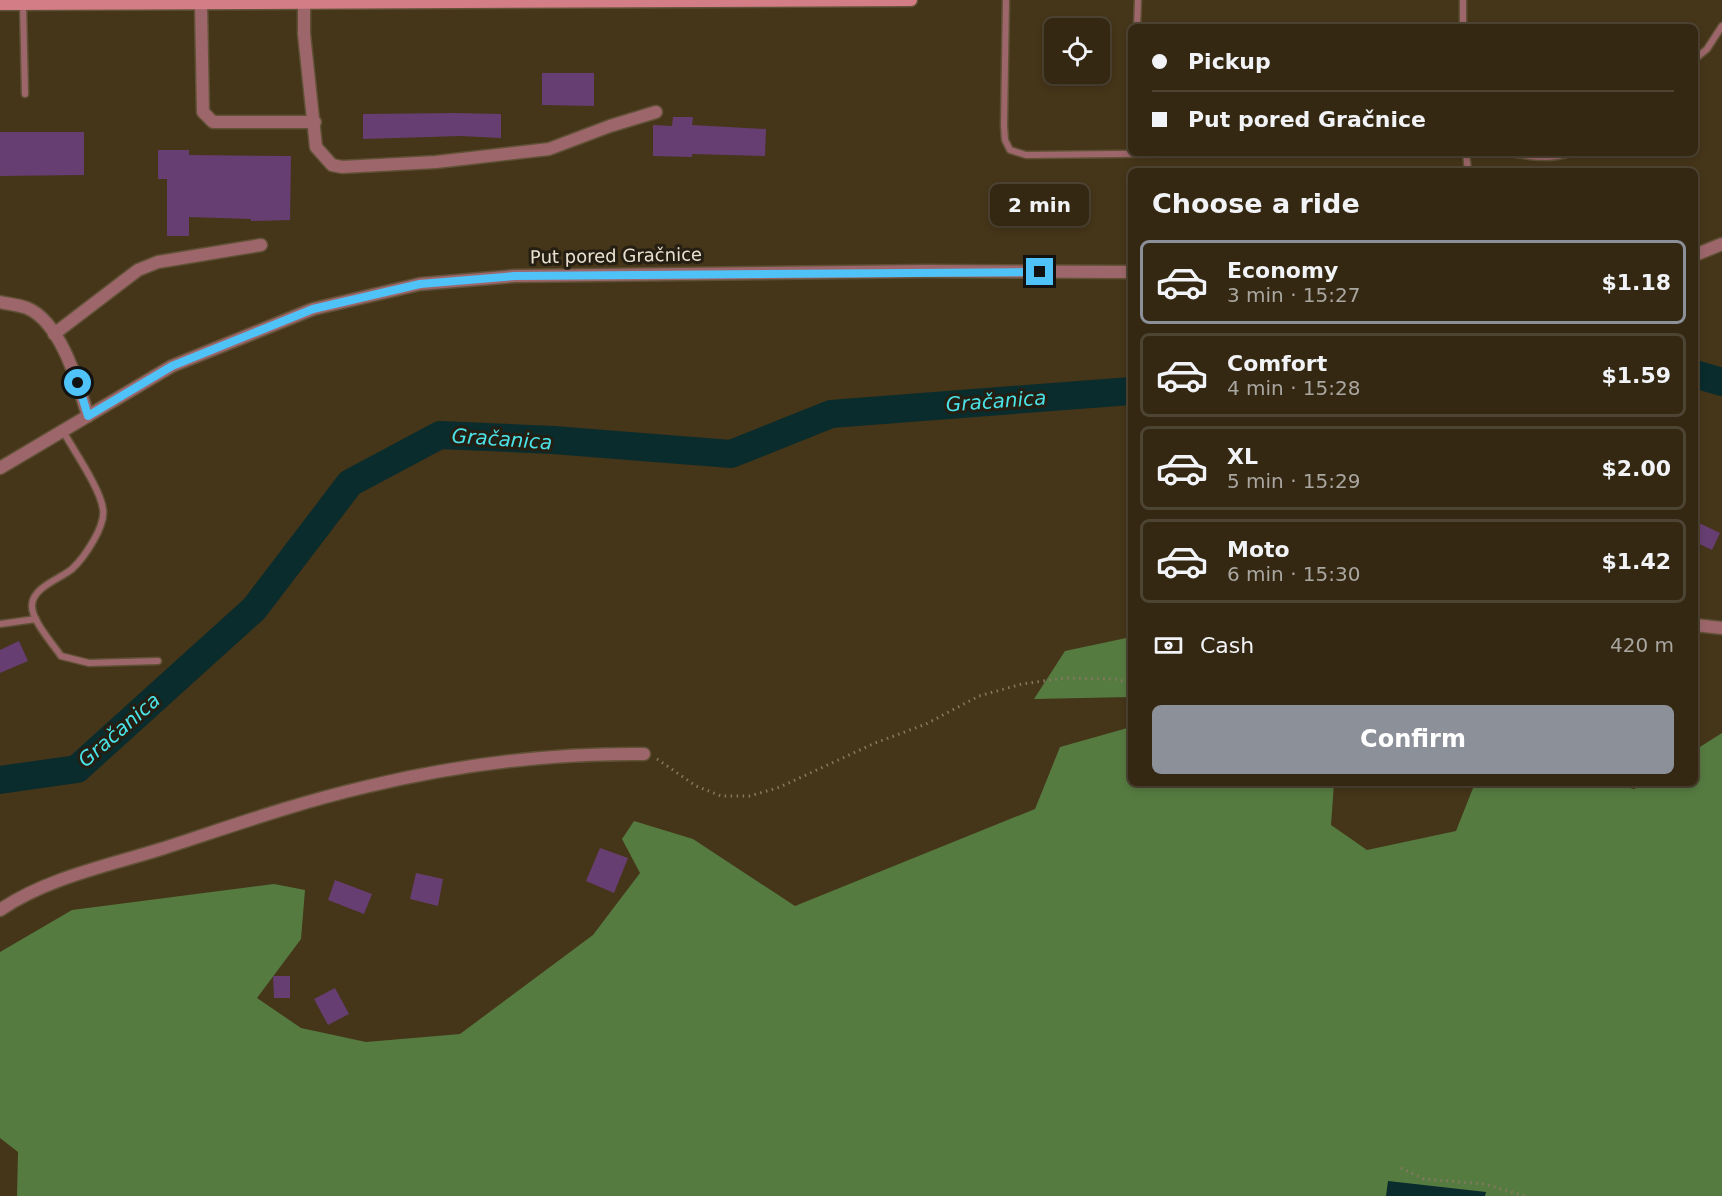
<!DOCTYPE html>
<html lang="en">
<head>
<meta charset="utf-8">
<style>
  :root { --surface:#342813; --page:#3c301c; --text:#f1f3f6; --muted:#a9a6a0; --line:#4e4433; --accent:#8c9099 }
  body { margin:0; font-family:"DejaVu Sans",sans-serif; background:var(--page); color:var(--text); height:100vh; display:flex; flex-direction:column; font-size:22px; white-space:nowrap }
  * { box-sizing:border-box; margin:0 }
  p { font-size:20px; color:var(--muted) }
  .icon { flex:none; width:33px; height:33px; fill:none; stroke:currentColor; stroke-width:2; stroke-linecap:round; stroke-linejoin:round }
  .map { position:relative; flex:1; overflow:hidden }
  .panel { position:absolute; left:1128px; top:168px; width:570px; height:618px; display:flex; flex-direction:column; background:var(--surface); border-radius:9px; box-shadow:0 3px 9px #0003,0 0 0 2px var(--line) }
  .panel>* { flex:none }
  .guide { position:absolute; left:1128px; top:24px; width:570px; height:132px; border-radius:9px; box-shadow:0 3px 9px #0003,0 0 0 2px var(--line); display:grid; align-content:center; height:132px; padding:0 24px; background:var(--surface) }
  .controls { position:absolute; left:1044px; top:18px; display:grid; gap:12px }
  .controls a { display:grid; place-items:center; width:66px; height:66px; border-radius:9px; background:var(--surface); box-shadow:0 3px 9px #0003,0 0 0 2px var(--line); font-size:30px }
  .end { position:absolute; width:27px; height:27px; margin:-14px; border:8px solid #4fc3f7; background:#111; box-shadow:0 0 0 3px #111 }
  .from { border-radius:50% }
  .bubble { position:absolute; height:42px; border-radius:9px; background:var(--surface); box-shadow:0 3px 9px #0003,0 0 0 2px var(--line); font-size:20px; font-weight:700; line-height:42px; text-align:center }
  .guide b { display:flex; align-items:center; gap:21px; height:57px; font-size:22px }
  .guide b+b { border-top:2px solid var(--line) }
  .guide i { width:15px; height:15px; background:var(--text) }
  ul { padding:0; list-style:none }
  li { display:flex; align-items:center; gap:18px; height:84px; margin:0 12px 9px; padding:0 12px; border:3px solid var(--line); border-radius:9px }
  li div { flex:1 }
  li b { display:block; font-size:22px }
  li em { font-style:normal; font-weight:700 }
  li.on { border-color:var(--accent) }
  li>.icon { width:54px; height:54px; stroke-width:1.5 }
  h2 { padding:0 24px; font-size:27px; line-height:72px }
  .pay { display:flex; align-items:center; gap:15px; height:66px; padding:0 24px; font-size:22px }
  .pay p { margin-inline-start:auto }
  .action { display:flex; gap:12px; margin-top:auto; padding:12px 24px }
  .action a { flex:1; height:69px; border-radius:9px; background:var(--accent); color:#fff; font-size:24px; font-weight:700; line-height:69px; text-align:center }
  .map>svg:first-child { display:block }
</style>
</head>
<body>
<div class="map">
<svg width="1722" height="1196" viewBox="0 0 1722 1196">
  <rect width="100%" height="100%" fill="#453519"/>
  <g fill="#567b41">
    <path d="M1131 637V697L1034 699 1065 651Z"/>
    <path d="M1131 727V783H1334L1331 825 1367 850 1456 831 1475 783H1611L1634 789 1643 783H1695V750L1722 733V1196H17L18 1152 0 1138V952L72 910 274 884 305 890 301 939 257 998 301 1028 366 1042 460 1034 593 935 640 873 622 839 634 821 693 839 795 906 1035 809 1060 747Z"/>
  </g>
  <path fill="#0a2c2d" d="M1388 1181 1486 1192 1485 1196H1386Z"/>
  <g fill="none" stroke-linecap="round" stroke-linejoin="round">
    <g stroke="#0a2c2d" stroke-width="28">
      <path d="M1695 374 1722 382"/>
      <path d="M0 780 77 769 254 609 350 483 440 435 553 440 731 454 831 414 1131 391"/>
    </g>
  </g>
  <g fill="#673e71">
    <path d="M542 73H594V106L542 105Z"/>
    <path d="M456 113 501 114V138L461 136 363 139V114Z"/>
    <path d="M673 117H693L692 125 766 129 765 156 692 154V157L653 156V125L672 126Z"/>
    <path d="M0 132H84V175L0 176Z"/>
    <path d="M158 150H189V155L291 156 290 220 251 221V219L189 217V236H167V179H158Z"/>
    <path d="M1695 521 1720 533 1712 550 1695 542Z"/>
    <path d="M19 641 28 661 0 673V650Z"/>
    <path d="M600 848 628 858 614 893 586 881Z"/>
    <path d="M416 873 443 879 438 906 410 899Z"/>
    <path d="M335 880 372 894 364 914 328 900Z"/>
    <path d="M273 976H290V998H274Z"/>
    <path d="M335 988 349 1014 328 1025 314 999Z"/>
  </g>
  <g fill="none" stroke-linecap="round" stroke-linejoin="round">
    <defs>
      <g id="lane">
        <path d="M1006 0 1004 126 1005 140 1010 150 1026 155 1207 153"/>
        <path d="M1463 0V27"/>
        <path d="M23 4 25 94"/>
        <path d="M1137 27 1138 0"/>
        <path d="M1695 59 1707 49 1722 26"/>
        <path d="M1466 153 1468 171"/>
        <path d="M1510 153C1529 156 1551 160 1570 153"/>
        <path d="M63 431C74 451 100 488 103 509 106 526 84 558 72 569 60 579 33 587 32 605 31 620 53 644 61 656L89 663 158 661"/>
        <path d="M0 624 36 619"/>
      </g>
      <g id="street">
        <path d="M201 3 203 112 213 122H315"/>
        <path d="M304 3V34L316 147 332 165 342 167 436 162 549 149 610 126 656 112"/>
        <path d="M1695 255 1722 244"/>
        <path d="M0 302C9 304 19 305 27 308 61 322 78 384 88 416"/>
        <path d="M54 334 138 270 158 262 261 245"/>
        <path d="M0 468 172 366 313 309 420 284 515 276 927 271 1131 272"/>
        <path d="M1695 625 1722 628"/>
        <path d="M0 910C47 878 107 866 161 849 229 827 296 803 365 787 456 765 551 753 644 754"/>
      </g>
      <path id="secondary" d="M0 4 911 0"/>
    </defs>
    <use href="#lane" stroke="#605136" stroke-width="9"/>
    <use href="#street" stroke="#605136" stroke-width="15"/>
    <use href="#secondary" stroke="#605136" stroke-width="15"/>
    <g stroke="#867861" stroke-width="3" stroke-dasharray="1.5 4.5" stroke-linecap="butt">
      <path d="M657 759 696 786 721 796H750L780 787 875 743 926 724 979 696 1022 684 1065 678 1115 679 1131 683"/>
      <path d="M1401 1168 1424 1179 1484 1184 1525 1196"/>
    </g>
    <use href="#lane" stroke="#9c666a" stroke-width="6"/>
    <use href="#street" stroke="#9c666a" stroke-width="12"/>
    <use href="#secondary" stroke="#d37e86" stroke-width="12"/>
  </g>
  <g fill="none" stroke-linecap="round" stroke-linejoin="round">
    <path stroke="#4fc3f7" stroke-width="8" d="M78 383 88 416 172 366 313 309 420 284 515 276 1040 272"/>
  </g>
  <g text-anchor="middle" stroke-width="6" stroke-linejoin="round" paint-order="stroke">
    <g font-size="18" fill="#ebe1d1" stroke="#251e12">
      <text transform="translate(616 256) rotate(-1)" y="6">Put pored Gračnice</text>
    </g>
    <g font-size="20" font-style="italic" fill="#4ae3e8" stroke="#251e12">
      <text transform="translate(996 401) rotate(-4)" y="7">Gračanica</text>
      <text transform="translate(502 439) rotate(4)" y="7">Gračanica</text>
      <text transform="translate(119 730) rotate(-41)" y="7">Gračanica</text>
    </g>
  </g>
</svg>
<div class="controls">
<a><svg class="icon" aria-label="locate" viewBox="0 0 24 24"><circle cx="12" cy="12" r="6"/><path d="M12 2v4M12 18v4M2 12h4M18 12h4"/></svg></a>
</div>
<i class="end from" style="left:78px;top:383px"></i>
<i class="end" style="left:1040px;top:272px"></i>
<div class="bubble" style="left:990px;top:184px;width:99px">2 min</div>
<div class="guide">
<b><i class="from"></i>Pickup</b>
<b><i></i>Put pored Gračnice</b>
</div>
<section class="panel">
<h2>Choose a ride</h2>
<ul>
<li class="on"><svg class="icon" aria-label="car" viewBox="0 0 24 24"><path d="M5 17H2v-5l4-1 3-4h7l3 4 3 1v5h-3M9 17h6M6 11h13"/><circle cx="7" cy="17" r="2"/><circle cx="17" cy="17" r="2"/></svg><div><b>Economy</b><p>3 min · 15:27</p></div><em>$1.18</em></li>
<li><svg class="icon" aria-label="car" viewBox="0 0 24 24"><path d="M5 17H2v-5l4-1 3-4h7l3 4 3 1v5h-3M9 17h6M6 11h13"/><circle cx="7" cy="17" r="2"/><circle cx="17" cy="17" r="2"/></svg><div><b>Comfort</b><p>4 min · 15:28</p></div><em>$1.59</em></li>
<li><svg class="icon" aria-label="car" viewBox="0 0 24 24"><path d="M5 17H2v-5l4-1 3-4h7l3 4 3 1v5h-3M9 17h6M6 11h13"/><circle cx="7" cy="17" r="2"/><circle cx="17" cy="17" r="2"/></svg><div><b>XL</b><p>5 min · 15:29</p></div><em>$2.00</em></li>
<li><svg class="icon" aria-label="car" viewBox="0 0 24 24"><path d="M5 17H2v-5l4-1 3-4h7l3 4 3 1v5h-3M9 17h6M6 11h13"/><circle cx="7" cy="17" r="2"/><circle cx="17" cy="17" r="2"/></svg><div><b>Moto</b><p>6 min · 15:30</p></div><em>$1.42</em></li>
</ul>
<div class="pay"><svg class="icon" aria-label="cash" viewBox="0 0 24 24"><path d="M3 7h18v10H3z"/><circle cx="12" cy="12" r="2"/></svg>Cash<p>420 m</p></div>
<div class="action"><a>Confirm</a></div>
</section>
</div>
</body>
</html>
